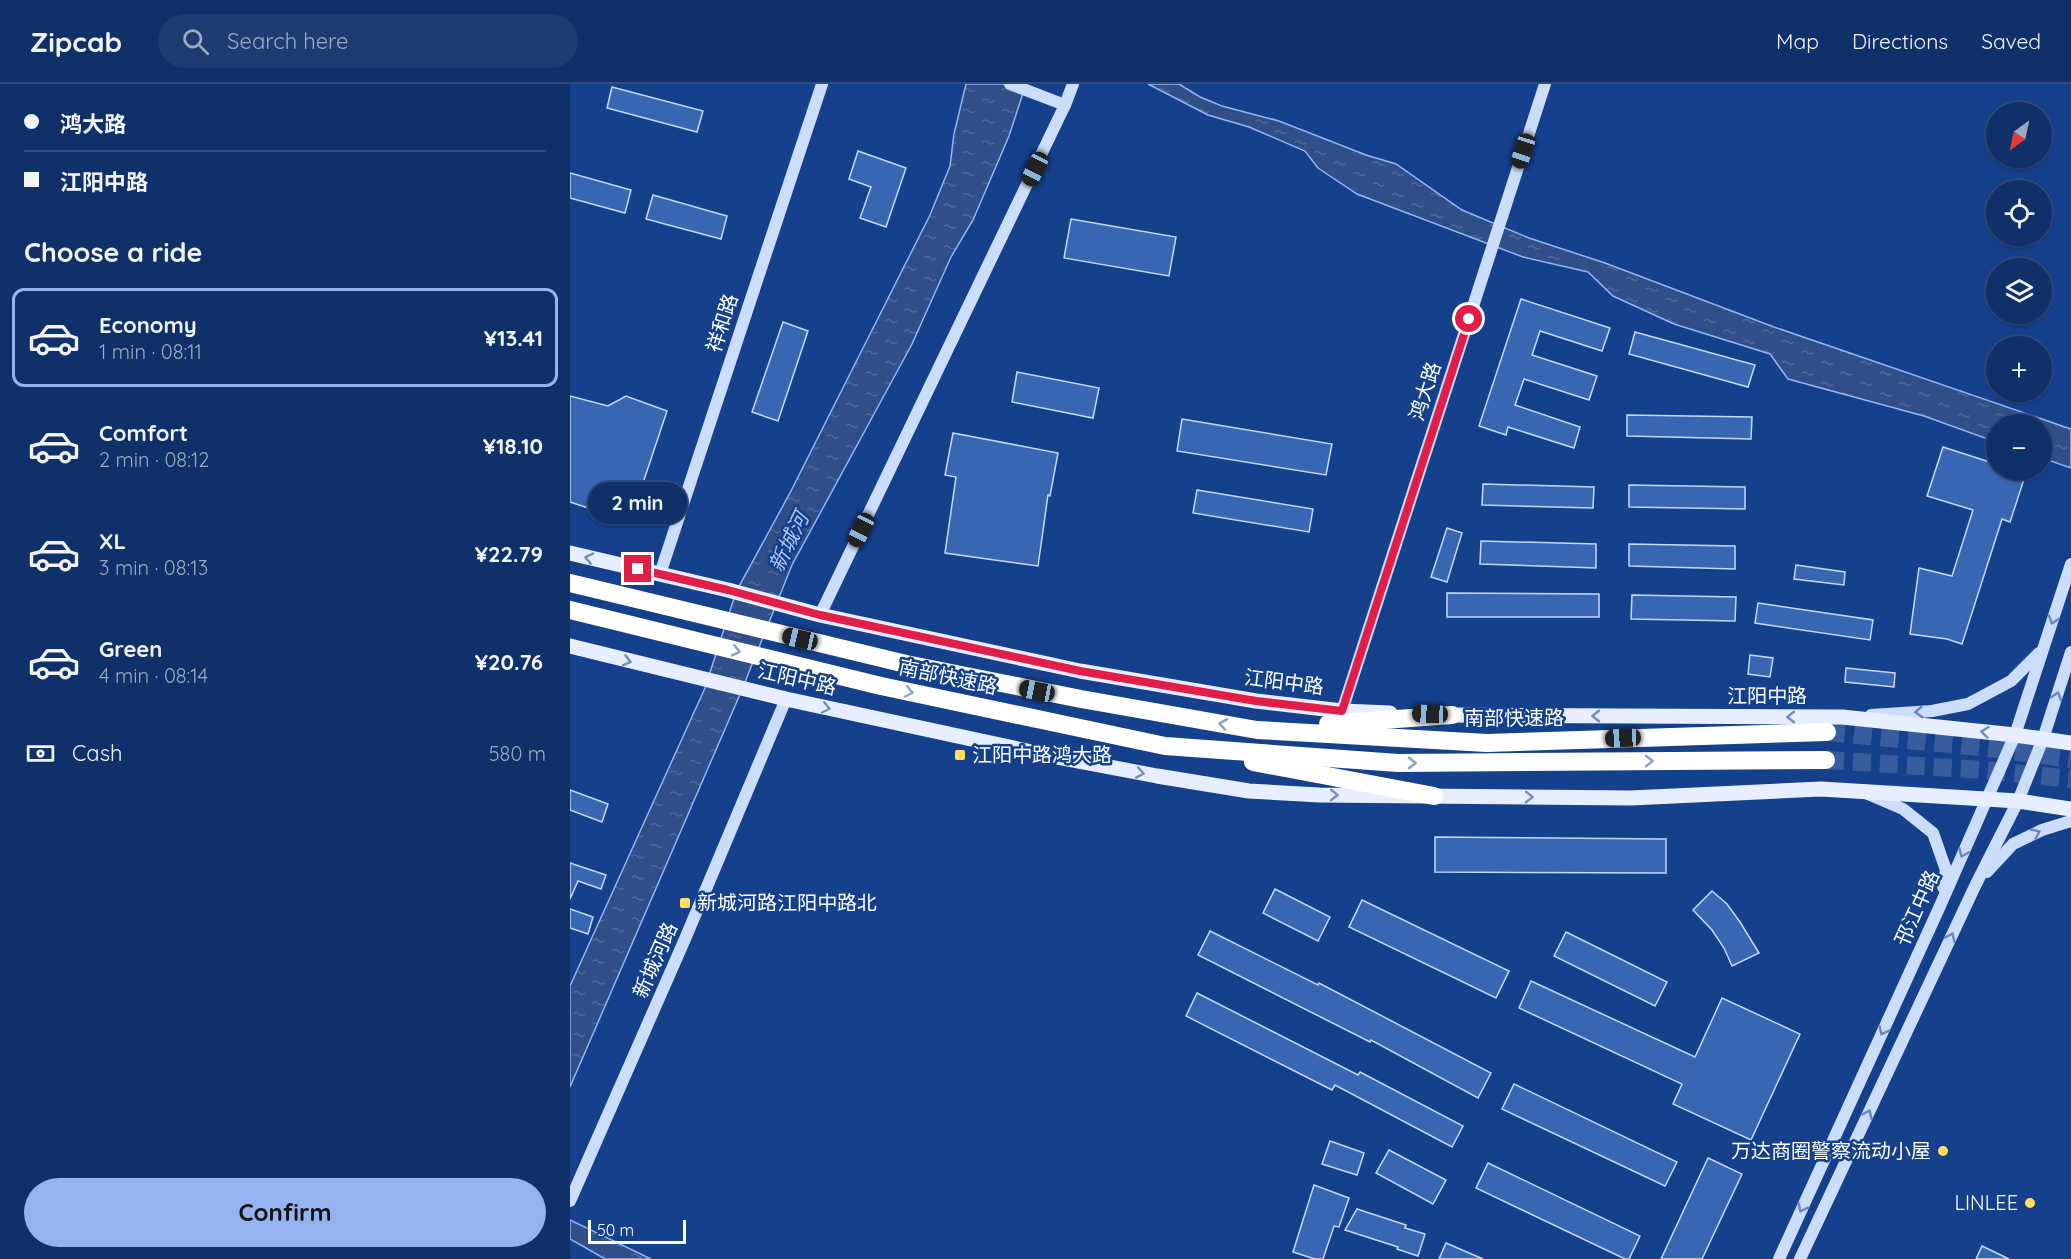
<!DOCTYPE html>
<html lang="en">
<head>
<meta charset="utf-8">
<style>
  :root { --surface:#103069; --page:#1e3c71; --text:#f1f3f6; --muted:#9ca9c0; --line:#304b7d; --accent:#95b2f1 }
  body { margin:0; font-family:Quicksand,"Noto Sans SC",sans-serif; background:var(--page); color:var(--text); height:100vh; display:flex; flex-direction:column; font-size:22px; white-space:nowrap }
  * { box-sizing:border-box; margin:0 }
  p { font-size:20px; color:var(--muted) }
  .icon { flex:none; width:33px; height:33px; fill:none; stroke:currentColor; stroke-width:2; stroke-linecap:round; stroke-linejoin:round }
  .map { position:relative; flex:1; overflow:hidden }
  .sheet { display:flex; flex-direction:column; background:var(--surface); width:570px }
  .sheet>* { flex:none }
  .top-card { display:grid; align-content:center; height:132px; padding:0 24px; background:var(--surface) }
  .needle { width:39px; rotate:213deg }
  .tools { position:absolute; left:1416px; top:18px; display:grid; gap:12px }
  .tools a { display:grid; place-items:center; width:66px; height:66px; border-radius:50%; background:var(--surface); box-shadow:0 2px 4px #0004,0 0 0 2px var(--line); font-size:30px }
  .scale { position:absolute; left:18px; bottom:15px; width:98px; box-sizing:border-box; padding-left:6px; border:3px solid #fff; border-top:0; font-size:16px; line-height:21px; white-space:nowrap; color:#fff; -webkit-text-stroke:4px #15408c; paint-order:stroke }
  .end { position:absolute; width:27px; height:27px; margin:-14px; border:8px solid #e11d48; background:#fff; box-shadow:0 0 0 3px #fff }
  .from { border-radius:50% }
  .bubble { position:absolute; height:42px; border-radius:21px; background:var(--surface); box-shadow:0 2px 4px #0004,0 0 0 2px var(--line); font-size:20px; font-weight:800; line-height:42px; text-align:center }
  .car { position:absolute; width:18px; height:36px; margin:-18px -9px; border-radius:8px; box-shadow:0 0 4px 2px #0007; background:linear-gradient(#222 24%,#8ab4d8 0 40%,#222 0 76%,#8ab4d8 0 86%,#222 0) }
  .top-card b { display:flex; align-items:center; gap:21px; height:57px; font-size:22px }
  .top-card b+b { border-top:2px solid var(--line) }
  .top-card i { width:15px; height:15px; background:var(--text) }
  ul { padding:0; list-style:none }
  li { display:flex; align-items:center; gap:18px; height:99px; margin:0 12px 9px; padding:0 12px; border:3px solid transparent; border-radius:12px }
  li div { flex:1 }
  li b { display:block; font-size:22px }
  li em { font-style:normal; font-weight:800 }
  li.selected { border-color:var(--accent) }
  li>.icon { width:54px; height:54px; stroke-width:1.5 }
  h2 { padding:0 24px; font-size:27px; line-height:72px }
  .pay { display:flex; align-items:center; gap:15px; height:66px; padding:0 24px; font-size:22px }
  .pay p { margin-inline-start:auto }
  .cta { display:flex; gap:12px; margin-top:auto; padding:12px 24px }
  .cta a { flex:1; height:69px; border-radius:36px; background:var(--accent); color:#111; font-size:24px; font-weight:800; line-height:69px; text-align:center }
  header { display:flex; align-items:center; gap:36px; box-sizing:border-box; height:84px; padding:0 30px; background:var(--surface); border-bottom:2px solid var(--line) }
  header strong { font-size:28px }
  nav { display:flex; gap:33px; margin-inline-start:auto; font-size:21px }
  .search { width:420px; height:54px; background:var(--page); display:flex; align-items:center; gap:15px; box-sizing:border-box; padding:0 21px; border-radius:33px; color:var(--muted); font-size:22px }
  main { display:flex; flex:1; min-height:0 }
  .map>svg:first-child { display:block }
</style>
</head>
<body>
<header>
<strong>Zipcab</strong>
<div class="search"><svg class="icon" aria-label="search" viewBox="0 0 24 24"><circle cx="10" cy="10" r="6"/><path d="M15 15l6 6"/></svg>Search here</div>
<nav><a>Map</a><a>Directions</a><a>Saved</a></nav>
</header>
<main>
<section class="sheet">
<div class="top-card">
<b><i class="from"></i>鸿大路</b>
<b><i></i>江阳中路</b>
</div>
<h2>Choose a ride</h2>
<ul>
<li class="selected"><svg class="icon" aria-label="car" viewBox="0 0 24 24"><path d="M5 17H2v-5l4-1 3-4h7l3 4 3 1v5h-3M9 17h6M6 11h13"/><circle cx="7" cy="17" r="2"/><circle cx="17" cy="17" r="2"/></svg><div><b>Economy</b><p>1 min · 08:11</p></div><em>¥13.41</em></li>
<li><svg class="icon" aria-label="car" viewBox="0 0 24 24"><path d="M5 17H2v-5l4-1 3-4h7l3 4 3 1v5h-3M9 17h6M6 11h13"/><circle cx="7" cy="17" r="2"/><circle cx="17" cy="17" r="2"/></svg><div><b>Comfort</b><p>2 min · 08:12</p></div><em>¥18.10</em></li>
<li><svg class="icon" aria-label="car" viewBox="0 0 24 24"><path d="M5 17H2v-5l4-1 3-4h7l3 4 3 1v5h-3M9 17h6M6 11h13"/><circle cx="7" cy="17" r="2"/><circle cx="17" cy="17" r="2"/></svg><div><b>XL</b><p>3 min · 08:13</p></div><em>¥22.79</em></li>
<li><svg class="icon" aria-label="car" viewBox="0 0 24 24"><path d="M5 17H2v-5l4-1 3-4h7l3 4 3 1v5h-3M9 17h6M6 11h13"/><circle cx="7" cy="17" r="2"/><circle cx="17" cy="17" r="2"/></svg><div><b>Green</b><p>4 min · 08:14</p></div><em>¥20.76</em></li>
</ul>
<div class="pay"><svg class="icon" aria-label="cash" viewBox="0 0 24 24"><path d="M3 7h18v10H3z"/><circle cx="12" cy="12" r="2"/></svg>Cash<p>580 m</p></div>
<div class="cta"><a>Confirm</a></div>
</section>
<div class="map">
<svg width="1501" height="1175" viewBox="0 0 1501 1175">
  <defs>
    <pattern id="water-ripples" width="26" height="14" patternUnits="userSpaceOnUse" patternTransform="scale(1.5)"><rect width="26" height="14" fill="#304f88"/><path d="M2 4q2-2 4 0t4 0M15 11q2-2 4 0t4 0" fill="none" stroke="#4f699a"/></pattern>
  </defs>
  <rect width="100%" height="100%" fill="#15408c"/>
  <g fill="url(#water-ripples)" stroke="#90b6f3" stroke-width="1.5">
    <path d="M396 0H456L439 52 403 136 381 173 342 260 222 481 171 608 0 1003V902L135 604 166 508 221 407 360 131 380 82 384 50Z"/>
    <path d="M578 0H609L630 13 652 22 709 37 796 71 826 80 892 126 959 154 1035 179 1204 243 1501 345V384L1472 374V340H1426V358L1354 332 1218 295 1200 270 1104 240 1043 212 1018 188 953 173 787 110 748 84 735 67 679 43 638 31Z"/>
    <path d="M0 1136 81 1175H35L0 1155Z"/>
  </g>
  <g fill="#3966b3" stroke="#c5d9fb" stroke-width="1.5">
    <path d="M42 3 133 27 127 48 37 24Z"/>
    <path d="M288 67 336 84 316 143 290 134 301 103 279 95Z"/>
    <path d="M0 89 61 106 55 129 0 114Z"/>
    <path d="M83 111 157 132 151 155 76 135Z"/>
    <path d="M501 135 606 153 599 192 494 174Z"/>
    <path d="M951 215 1040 244 1032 267 970 247 962 271 1027 292 1019 316 954 295 945 321 1010 343 1004 364 938 343 936 351 909 342Z"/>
    <path d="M213 238 238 247 208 337 182 328Z"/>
    <path d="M1065 248 1185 281 1178 303 1059 270Z"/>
    <path d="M447 288 529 304 523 334 442 318Z"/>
    <path d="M0 312 38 322 56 312 97 327 69 411 33 429 0 418Z"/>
    <path d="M1057 331 1182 333 1181 355 1057 352Z"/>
    <path d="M612 335 762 360 756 391 607 367Z"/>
    <path d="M383 349 488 369 480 412 478 411 468 482 375 469 386 393 375 391Z"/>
    <path d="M1373 363 1426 380V386H1445L1456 389 1440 438 1432 435 1392 560 1377 555 1340 550 1349 484 1382 492 1403 426 1357 412Z"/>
    <path d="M913 400 1024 403 1023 424 912 421Z"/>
    <path d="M1059 401 1175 403V425L1059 423Z"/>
    <path d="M627 406 743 425 739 448 623 429Z"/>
    <path d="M877 444 892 449 877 498 861 493Z"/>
    <path d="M911 457 1026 460V484L910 480Z"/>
    <path d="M1059 460 1165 462V485L1059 482Z"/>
    <path d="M1226 481 1275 488 1274 501 1224 495Z"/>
    <path d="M877 509 1029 510V533H877Z"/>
    <path d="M1062 511 1166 513 1165 537 1061 535Z"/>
    <path d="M1188 519 1303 536 1300 556 1185 539Z"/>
    <path d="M1180 571 1203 574 1200 593 1178 590Z"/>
    <path d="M1276 584 1325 589 1324 603 1275 598Z"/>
    <path d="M0 706 38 720 32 738 0 726Z"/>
    <path d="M865 753 1096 755V789L865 788Z"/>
    <path d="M0 779 36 791 31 805 8 797 0 815Z"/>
    <path d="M705 805 760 833 748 857 693 829Z"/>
    <path d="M1142 807 1157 820 1170 838 1189 869 1162 882 1154 864 1142 846 1123 826Z"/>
    <path d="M792 816 939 887 926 914 779 843Z"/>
    <path d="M0 825 23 833 18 850 0 844Z"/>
    <path d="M640 847 748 901 749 899 921 989 908 1014 801 956 800 958 628 871Z"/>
    <path d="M996 848 1097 898 1085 922 984 872Z"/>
    <path d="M961 897 1125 973 1152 914 1230 950 1181 1056 1103 1020 1112 1000 949 924Z"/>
    <path d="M627 909 788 991 790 988 893 1042 882 1063 765 1001 762 1006 616 932Z"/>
    <path d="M944 1000 1107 1078 1095 1102 932 1025Z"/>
    <path d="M760 1057 794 1069 787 1091 752 1080Z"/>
    <path d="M819 1066 876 1096 863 1120 806 1089Z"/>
    <path d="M1138 1074 1172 1090 1132 1175H1091Z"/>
    <path d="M918 1079 1070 1152 1059 1175H1055L906 1104Z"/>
    <path d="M744 1101 779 1114 769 1143 764 1142 753 1175H745L723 1168Z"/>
    <path d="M787 1125 836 1141 835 1144 855 1150 848 1172 827 1165 828 1163 775 1146Z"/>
    <path d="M876 1159 913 1175H869Z"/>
    <path d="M1412 1162 1439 1175H1406Z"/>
  </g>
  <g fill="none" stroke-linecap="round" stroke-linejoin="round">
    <g stroke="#385d9d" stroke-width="18" stroke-dasharray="18 9" stroke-linecap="butt">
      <path d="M1257 648 1419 664 1501 675"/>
      <path d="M1256 676 1413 686 1501 695"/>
    </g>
    <g stroke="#ccddfb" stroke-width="12">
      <path d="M440 0 495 21"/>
      <path d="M90 490 252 0"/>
      <path d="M250 531 495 21 503 0"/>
      <path d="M772 627 975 0"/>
      <path d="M1301 631 1362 627 1398 620 1441 597 1469 569"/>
      <path d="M1298 710 1333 725 1363 749 1376 786 1373 803"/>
      <path d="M1417 788 1443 760 1472 746 1501 737"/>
      <path d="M0 1117 115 855 216 615"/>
      <path d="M1209 1175 1370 822 1445 651 1501 480"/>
      <path d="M1230 1175 1406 800 1448 717 1473 655 1501 568"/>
    </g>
    <g stroke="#e7eeff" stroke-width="15">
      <path d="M0 469 158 506 250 531 510 587 686 617 772 627 820 629"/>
      <path d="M0 562 216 615 471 670 587 692 679 707 749 711 1061 714 1251 705 1448 717 1501 725"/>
      <path d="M871 631 1272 633 1445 651 1501 659"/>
    </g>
    <g stroke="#fff" stroke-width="18">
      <path d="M0 499 336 580 511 615 687 646 917 659 1257 648"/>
      <path d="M0 526 311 602 595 662 828 679 1256 676"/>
      <path d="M758 640 882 631"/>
      <path d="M683 678 864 712"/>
    </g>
  </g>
  <defs><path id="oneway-chevron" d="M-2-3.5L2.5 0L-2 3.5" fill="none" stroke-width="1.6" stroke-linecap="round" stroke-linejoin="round" transform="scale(1.5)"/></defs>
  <g stroke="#738ec0">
    <use href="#oneway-chevron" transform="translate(19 474) rotate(-167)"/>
    <use href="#oneway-chevron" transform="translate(57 577) rotate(14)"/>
    <use href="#oneway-chevron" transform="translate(256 624) rotate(12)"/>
    <use href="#oneway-chevron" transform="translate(1026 632) rotate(-180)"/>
    <use href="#oneway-chevron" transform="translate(1221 633) rotate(-180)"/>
    <use href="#oneway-chevron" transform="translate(1415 648) rotate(-174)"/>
    <use href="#oneway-chevron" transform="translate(570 689) rotate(11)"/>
    <use href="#oneway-chevron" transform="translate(764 711) rotate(1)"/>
    <use href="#oneway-chevron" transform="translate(959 713) rotate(1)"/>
  </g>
  <g stroke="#6787be">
    <use href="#oneway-chevron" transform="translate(1483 536) rotate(108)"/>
    <use href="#oneway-chevron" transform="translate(1487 612) rotate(-72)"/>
    <use href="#oneway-chevron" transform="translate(1349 628) rotate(176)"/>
    <use href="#oneway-chevron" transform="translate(1466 749) rotate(-25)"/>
    <use href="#oneway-chevron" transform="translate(1393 769) rotate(113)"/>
    <use href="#oneway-chevron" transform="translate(1381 853) rotate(-65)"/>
    <use href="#oneway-chevron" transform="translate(1313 947) rotate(115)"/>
    <use href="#oneway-chevron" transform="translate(1298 1030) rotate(-65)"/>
    <use href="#oneway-chevron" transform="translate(1232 1124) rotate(115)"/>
  </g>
  <g stroke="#8aa0c6">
    <use href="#oneway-chevron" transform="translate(166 567) rotate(13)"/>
    <use href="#oneway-chevron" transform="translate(339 608) rotate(12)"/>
    <use href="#oneway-chevron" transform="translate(653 640) rotate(-170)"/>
    <use href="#oneway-chevron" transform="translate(1079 677)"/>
    <use href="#oneway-chevron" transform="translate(842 679)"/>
  </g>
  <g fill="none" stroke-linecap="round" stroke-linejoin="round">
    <path stroke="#e11d48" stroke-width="8" d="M68 485 158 506 250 531 510 587 686 617 772 627 899 235"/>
  </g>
  <g fill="#ffdd5d" stroke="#15408c" stroke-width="2">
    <rect x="384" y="665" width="12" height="12" rx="3"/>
    <rect x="109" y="813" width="12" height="12" rx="3"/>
    <circle cx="1373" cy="1067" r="6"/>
    <circle cx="1460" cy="1119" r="6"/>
  </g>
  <g text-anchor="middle" stroke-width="5" stroke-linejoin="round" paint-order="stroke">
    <g font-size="20" fill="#fff" stroke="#15408c">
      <text transform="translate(152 239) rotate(-72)" y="7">祥和路</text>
      <text transform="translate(855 307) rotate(-72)" y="7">鸿大路</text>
      <text transform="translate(378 593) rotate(12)" y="7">南部快速路</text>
      <text transform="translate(227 595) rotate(13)" y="7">江阳中路</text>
      <text transform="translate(714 598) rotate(7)" y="7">江阳中路</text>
      <text x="1197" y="619">江阳中路</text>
      <text x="944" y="641">南部快速路</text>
      <text transform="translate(1347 824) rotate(-66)" y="7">邗江中路</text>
      <text transform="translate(85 876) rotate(-66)" y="7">新城河路</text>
    </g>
    <g font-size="20" fill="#fff" stroke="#15408c" text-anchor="start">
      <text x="402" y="678">江阳中路鸿大路</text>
      <text x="127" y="826">新城河路江阳中路北</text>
      <text x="1361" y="1074" text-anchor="end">万达商圈警察流动小屋</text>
      <text x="1448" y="1126" text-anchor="end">LINLEE</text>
    </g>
    <g font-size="21" font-style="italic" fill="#aac7f7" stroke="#15408c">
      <text transform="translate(219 458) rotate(-64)" y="7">新城河</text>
    </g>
  </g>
</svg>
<div class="tools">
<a><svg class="needle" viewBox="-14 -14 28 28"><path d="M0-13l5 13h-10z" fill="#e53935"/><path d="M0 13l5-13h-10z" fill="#9ca9c0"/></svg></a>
<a><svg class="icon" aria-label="locate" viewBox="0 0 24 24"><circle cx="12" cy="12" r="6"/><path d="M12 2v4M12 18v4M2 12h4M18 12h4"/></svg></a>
<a><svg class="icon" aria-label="layers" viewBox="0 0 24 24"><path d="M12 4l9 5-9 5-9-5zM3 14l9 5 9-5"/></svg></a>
<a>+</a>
<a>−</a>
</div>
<div class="scale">50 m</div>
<i class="end from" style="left:899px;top:235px"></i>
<i class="end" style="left:68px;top:485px"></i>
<div class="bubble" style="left:18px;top:398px;width:99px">2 min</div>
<i class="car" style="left:953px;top:67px;rotate:198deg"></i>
<i class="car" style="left:465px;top:85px;rotate:206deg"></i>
<i class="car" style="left:291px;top:446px;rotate:206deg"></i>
<i class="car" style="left:230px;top:555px;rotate:283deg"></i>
<i class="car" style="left:467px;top:607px;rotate:281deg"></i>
<i class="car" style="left:860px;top:630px;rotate:272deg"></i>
<i class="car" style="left:1053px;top:654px;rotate:268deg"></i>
</div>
</main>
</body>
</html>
